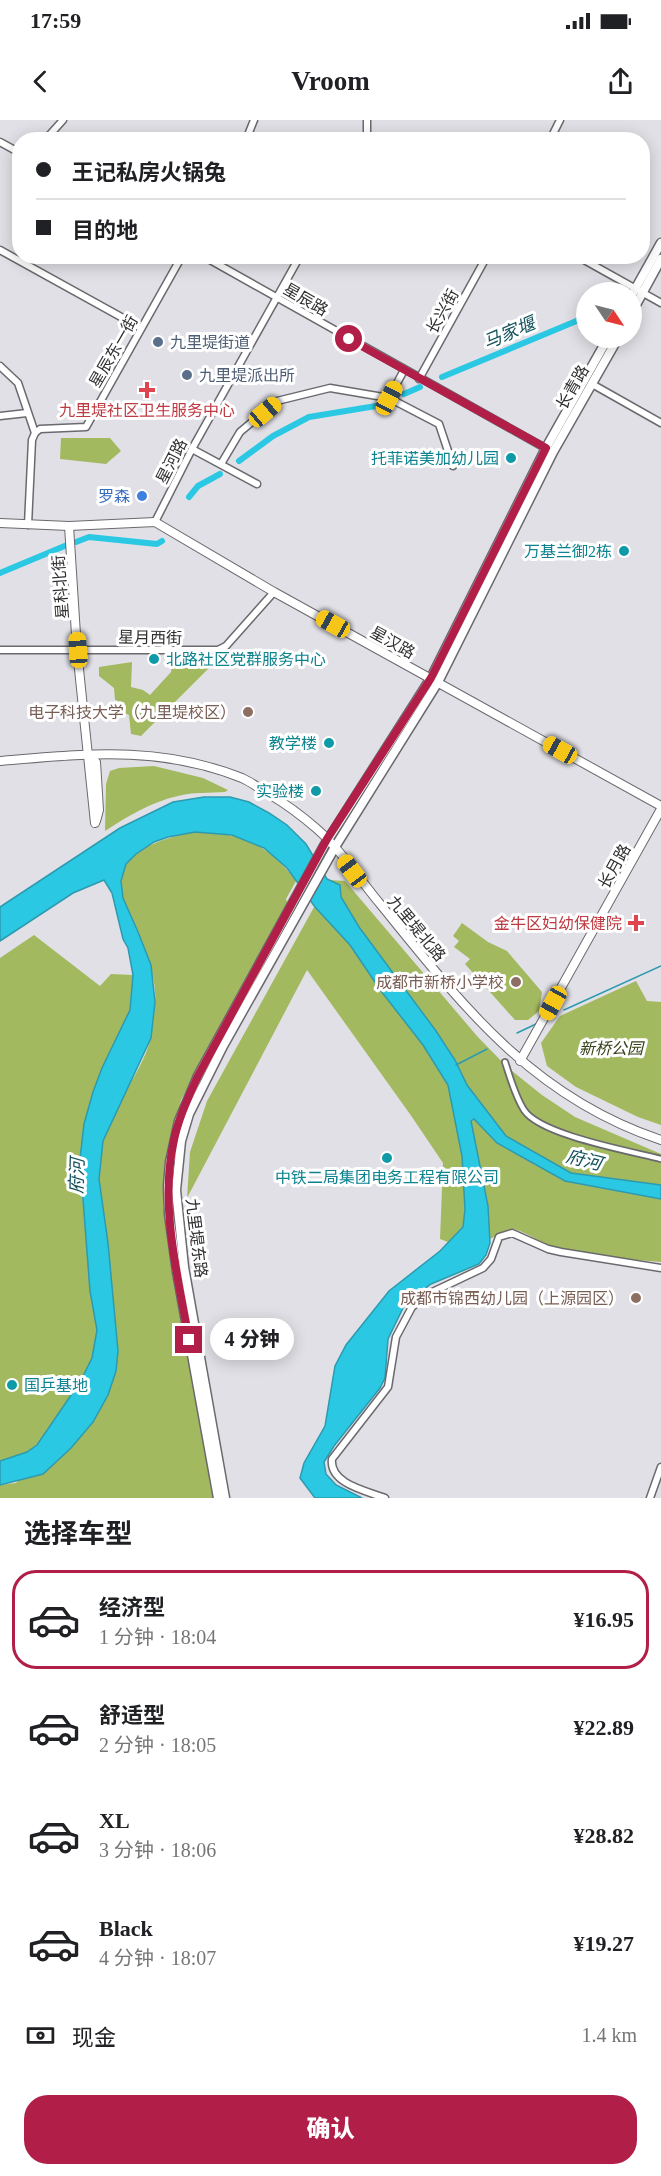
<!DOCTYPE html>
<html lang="zh">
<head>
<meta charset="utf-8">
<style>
  :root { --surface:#fff; --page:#f2f2f2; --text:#202124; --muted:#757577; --line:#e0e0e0; --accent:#b11e48 }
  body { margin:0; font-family:"Times New Roman","Noto Sans SC",serif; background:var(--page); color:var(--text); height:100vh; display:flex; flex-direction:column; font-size:22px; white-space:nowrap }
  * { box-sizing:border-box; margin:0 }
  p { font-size:20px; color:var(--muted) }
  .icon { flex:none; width:33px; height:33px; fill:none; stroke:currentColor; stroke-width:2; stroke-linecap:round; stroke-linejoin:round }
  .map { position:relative; height:1378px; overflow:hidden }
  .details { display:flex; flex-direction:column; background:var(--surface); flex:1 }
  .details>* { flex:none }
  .guide { position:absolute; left:12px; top:12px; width:638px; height:132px; border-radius:24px; box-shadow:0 3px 15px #0003; display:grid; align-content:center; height:132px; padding:0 24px; background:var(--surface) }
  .needle { width:39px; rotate:125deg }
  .tools { position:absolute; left:576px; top:162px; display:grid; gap:12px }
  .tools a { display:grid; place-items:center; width:66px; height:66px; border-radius:50%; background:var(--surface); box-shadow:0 3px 15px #0003; font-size:30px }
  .end { position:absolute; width:27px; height:27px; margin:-14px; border:8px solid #b11e48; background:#fff; box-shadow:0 0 0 3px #fff }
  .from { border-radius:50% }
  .bubble { position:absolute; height:42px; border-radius:21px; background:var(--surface); box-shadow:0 3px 15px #0003; font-size:20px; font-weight:800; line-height:42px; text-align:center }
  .car { position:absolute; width:18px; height:36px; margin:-18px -9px; border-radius:8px; box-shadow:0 0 4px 2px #0007; background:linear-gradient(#f5c518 24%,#345 0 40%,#f5c518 0 76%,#345 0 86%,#f5c518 0) }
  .guide b { display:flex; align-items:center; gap:21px; height:57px; font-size:22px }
  .guide b+b { border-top:2px solid var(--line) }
  .guide i { width:15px; height:15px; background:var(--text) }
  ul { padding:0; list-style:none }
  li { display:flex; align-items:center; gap:18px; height:99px; margin:0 12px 9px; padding:0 12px; border:3px solid transparent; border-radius:24px }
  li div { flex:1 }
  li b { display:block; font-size:22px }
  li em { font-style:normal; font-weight:800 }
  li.selected { border-color:var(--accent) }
  li>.icon { width:54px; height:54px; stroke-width:1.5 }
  h2 { padding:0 24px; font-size:27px; line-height:72px }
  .pay { display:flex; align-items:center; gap:15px; height:66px; padding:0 24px; font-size:22px }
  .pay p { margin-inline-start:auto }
  .primary-button { display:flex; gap:12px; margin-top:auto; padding:12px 24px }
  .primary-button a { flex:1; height:69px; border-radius:24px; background:var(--accent); color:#fff; font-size:24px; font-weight:800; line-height:69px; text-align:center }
  .status { display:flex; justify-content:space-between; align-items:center; height:42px; padding:0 30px; background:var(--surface); direction:ltr }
  .status svg { height:16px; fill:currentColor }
  header { display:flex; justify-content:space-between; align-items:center; height:78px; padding:0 24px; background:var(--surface); font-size:27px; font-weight:800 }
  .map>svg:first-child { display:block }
</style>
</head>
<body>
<div class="status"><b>17:59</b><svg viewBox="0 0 49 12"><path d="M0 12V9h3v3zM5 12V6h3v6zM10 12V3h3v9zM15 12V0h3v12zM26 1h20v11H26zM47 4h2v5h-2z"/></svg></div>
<header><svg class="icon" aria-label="back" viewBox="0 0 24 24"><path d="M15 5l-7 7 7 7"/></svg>Vroom<svg class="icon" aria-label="share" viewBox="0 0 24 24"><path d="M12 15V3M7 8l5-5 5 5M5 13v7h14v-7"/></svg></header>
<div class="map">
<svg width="661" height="1378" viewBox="0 0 661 1378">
  <rect width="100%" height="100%" fill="#e1e0e6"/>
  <g fill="#a3b95f">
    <path d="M61 318H110L121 331 106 344 60 339Z"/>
    <path d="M173 540H208L214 543 141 616 131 614 129 595 122 592V582L115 580 114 568 99 556V547L132 542 131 567 143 570 150 575 171 552Z"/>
    <path d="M154 646 203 658 228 670 225 672C210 673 193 672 178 676 151 682 128 696 105 711L106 664 110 651 119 648Z"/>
    <path d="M195 712C240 712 270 725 296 761L286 779 288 785 181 980 165 1050 163 1085 167 1111 214 1378H0V1365L16 1363 116 1251 118 1231 99 1059 103 1021C109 1007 115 993 122 979 132 959 146 939 151 917 153 906 154 895 155 884 158 846 136 814 123 780 107 733 162 718 195 712Z"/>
    <path d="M329 760 345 761 477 916 507 947 542 975 575 997 661 1034V1142C632 1139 586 1138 559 1130 545 1125 525 1111 513 1109L466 1129 440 1119 443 1043 412 997 307 850 187 1078 190 1032 207 981Z"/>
    <path d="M462 803 488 822 507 831 542 872 539 891 528 900H515L465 844 470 839 454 827 459 821 453 816Z"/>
    <path d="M34 815 100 866 111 854 133 855 130 890 102 948 93 972 80 1039 90 1171 97 1210 92 1238 80 1262 37 1325 27 1332 0 1341V838Z"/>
    <path d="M636 861 647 881 661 882V1005L638 997 576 967 547 946 541 923 560 896Z"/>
  </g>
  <path fill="#2bc8e4" stroke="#2c9aaf" stroke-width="1.5" d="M204 677H230L249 682 269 693 287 705 306 724 327 759 340 765 341 777 359 807 436 911 455 940 467 965 506 1016 571 1053 661 1065V1079L565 1061 497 1023 474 999 471 1001 488 1086 490 1123 486 1135 479 1144 431 1164 405 1184 388 1219 385 1258 380 1268 334 1326 324 1342 326 1354 336 1365 362 1378H315L300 1358 304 1343 325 1306 335 1246 346 1225 389 1171 440 1131 463 1107 465 1089 462 1036 448 965 423 925 381 871 350 825 315 787 287 748 264 728 232 715 195 712 168 717 154 722 136 734 126 744 121 761 123 778 138 812 151 845 155 882 151 918 103 1021 99 1059 108 1123 118 1231 116 1251 108 1275 93 1302 71 1328 43 1354 0 1365V1341L27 1332 37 1325 80 1262 92 1238 97 1210 90 1171 80 1039 84 1004 93 972 102 948 130 890 133 855 128 828 123 819 112 773 104 760 73 773 0 821V787L120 708 173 682Z"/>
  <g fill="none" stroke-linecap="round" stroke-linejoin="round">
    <g stroke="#2c9aaf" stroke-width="1.5">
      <path d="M564 890 661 846"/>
      <path d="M517 913 536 904"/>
      <path d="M456 945 487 929"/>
    </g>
    <g stroke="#2bc8e4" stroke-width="6">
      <path d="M442 257 586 197"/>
      <path d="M404 274 420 267"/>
      <path d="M239 341 273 316 309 297 376 286"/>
      <path d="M189 377 198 366 220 354"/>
      <path d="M76 422 89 417 157 424 162 421"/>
      <path d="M0 453 67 425"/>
    </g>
    <defs>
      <path id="pedestrian" d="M505 942C510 957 515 976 524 990 540 1015 630 1031 661 1039"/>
      <g id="minor">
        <path d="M45 20 63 0"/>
        <path d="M246 20 254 0"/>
        <path d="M367 20V0"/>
        <path d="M550 20 560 0"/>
        <path d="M0 22 20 33"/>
        <path d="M0 130 141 208"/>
        <path d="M203 136 547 329"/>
        <path d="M577 136 661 183"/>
        <path d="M0 246 18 263 35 313"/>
        <path d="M419 259 487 136"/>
        <path d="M592 264 661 303"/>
        <path d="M389 278 404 250"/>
        <path d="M0 296 27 293"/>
        <path d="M192 329 257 364"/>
        <path d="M221 344 240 312 277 281 330 268 389 278 439 304 453 346"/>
        <path d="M155 402 192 329 300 136"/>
        <path d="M28 405 32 320 35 313 40 309 86 307 182 136"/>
        <path d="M0 530H218L226 526 274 472"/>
        <path d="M385 1378C367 1371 329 1364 332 1339L388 1267 396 1217 412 1187 426 1175 483 1148 491 1139 499 1117 512 1113 548 1129 561 1132 661 1148"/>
        <path d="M650 1378 661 1347"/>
      </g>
      <g id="tertiary">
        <path d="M0 403 69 406 155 402 274 472 661 686"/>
        <path d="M69 406 77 530 95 703"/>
        <path d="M88 634 96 642 99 690 96 701"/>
        <path d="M0 641C86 634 159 625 242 658 251 662 260 669 269 674 286 684 302 696 317 709 341 730 360 760 381 785 463 886 532 977 661 1020"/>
        <path d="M520 941 661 689"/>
      </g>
      <g id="secondary">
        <path d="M632 175 661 123"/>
        <path d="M632 192 661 139"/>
        <path d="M218 1378 177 1152 169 1094 168 1066 170 1042 179 1001 198 956 324 726 431 558 546 328 608 218"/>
        <path d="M225 1378 184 1147 176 1070 181 1021 189 994 223 926 335 727 438 562 553 332 618 218"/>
      </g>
    </defs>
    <use href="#pedestrian" stroke="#6a696e" stroke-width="8"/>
    <use href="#minor" stroke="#6a696e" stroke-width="9"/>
    <use href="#tertiary" stroke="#6a696e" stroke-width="10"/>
    <use href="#secondary" stroke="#6a696e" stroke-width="11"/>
    <use href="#pedestrian" stroke="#fff" stroke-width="4.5"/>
    <use href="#minor" stroke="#fff" stroke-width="6"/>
    <use href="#tertiary" stroke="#fff" stroke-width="8"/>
    <use href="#secondary" stroke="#fff" stroke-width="8"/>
  </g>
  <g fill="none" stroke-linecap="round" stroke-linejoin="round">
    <path stroke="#b11e48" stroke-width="8" d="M189 1220C178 1156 160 1089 173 1025 177 1001 188 978 198 956L327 719 431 558 546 328 349 219"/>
  </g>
  <g fill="#5c6f8a" stroke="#fff" stroke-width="2">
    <circle cx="158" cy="222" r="6"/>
    <circle cx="187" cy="255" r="6"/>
  </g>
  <g fill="#e0444e" stroke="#fff" stroke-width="2">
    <path d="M144 261h6v6h6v6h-6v6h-6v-6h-6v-6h6z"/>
    <path d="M633 794h6v6h6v6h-6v6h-6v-6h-6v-6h6z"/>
  </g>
  <g fill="#0f9aa8" stroke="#fff" stroke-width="2">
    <circle cx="511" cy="338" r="6"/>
    <circle cx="624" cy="431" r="6"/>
    <circle cx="154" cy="539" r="6"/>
    <circle cx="329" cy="623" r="6"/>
    <circle cx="316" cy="671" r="6"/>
    <circle cx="387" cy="1038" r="6"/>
    <circle cx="12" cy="1265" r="6"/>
  </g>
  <circle fill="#3f7fe0" stroke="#fff" stroke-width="2" cx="142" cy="376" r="6"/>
  <g fill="#8d6e63" stroke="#fff" stroke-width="2">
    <circle cx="248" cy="592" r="6"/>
    <circle cx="516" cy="862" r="6"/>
    <circle cx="636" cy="1178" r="6"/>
  </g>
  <g text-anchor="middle" stroke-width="6" stroke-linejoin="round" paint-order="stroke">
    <g font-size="16" fill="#303032" stroke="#fff">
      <text transform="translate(306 179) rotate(30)" y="6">星辰路</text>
      <text transform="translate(442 191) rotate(-61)" y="6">长兴街</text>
      <text transform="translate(113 231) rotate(-60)" y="6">星辰东一街</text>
      <text transform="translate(572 267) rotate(-60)" y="6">长青路</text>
      <text transform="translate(171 341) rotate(-63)" y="6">星河路</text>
      <text transform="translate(60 467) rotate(-94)" y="6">星科北街</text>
      <text transform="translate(150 517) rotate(1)" y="6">星月西街</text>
      <text transform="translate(393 522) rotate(29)" y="6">星汉路</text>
      <text transform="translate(614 746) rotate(-61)" y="6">长月路</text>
      <text transform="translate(417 808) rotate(50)" y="6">九里堤北路</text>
      <text transform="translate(197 1118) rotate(83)" y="6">九里堤东路</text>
    </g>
    <g font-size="16" fill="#4e5e75" stroke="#fff" text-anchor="start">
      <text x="170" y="228">九里堤街道</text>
      <text x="199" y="261">九里堤派出所</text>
    </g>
    <g font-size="16" fill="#be3a42" stroke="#fff">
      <text x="147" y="296">九里堤社区卫生服务中心</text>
      <text x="622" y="809" text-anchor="end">金牛区妇幼保健院</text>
    </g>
    <g font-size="16" fill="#0d838f" stroke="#fff" text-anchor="end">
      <text x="499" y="344">托菲诺美加幼儿园</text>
      <text x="612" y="437">万基兰御2栋</text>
      <text x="166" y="545" text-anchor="start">北路社区党群服务中心</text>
      <text x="317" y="629">教学楼</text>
      <text x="304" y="677">实验楼</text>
      <text x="387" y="1063" text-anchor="middle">中铁二局集团电务工程有限公司</text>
      <text x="24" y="1271" text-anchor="start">国乒基地</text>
    </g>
    <g font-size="16" fill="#366cbe" stroke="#fff" text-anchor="end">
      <text x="130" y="382">罗森</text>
    </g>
    <g font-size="16" fill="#785e54" stroke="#fff" text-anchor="end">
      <text x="236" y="598">电子科技大学（九里堤校区）</text>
      <text x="504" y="868">成都市新桥小学校</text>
      <text x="624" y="1184">成都市锦西幼儿园（上源园区）</text>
    </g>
    <g font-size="16" font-style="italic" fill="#374118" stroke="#fff">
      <text x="611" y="934">新桥公园</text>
    </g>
    <g font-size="18" font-style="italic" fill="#11505b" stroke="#fff">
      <text transform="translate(509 213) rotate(-23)" y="6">马家堰</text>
      <text transform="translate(584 1040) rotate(14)" y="6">府河</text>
      <text transform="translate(77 1056) rotate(-88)" y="6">府河</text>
    </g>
  </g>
</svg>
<div class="tools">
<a><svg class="needle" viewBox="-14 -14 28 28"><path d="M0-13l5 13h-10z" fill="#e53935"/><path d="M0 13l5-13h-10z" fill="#757577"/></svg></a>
</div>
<i class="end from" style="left:349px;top:219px"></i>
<i class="end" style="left:189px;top:1220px"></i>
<div class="bubble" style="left:210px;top:1198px;width:84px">4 分钟</div>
<i class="car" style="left:389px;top:278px;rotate:28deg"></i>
<i class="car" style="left:265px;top:292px;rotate:50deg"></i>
<i class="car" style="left:333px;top:504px;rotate:299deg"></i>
<i class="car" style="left:78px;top:530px;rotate:356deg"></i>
<i class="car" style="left:560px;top:630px;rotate:299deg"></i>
<i class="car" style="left:352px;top:751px;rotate:323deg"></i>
<i class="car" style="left:553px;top:883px;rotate:209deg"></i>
<div class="guide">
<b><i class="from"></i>王记私房火锅兔</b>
<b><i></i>目的地</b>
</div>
</div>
<section class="details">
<h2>选择车型</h2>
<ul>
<li class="selected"><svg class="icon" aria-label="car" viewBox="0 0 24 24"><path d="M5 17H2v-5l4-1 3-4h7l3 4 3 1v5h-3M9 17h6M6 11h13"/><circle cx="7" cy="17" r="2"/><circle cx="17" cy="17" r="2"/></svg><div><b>经济型</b><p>1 分钟 · 18:04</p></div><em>¥16.95</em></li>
<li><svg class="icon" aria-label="car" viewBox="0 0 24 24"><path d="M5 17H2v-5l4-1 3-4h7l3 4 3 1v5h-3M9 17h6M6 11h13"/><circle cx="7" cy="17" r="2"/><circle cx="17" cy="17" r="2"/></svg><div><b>舒适型</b><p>2 分钟 · 18:05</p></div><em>¥22.89</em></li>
<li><svg class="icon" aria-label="car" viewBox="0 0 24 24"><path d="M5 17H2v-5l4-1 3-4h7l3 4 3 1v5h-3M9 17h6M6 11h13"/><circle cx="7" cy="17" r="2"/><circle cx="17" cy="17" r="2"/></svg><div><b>XL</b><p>3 分钟 · 18:06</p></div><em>¥28.82</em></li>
<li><svg class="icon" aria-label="car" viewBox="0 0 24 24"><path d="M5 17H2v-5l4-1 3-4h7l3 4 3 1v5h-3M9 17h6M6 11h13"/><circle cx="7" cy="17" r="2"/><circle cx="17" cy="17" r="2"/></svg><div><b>Black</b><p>4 分钟 · 18:07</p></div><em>¥19.27</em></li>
</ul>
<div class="pay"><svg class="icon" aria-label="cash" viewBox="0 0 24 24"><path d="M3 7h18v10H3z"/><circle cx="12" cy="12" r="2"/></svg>现金<p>1.4 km</p></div>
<div class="primary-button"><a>确认</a></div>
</section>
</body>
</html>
